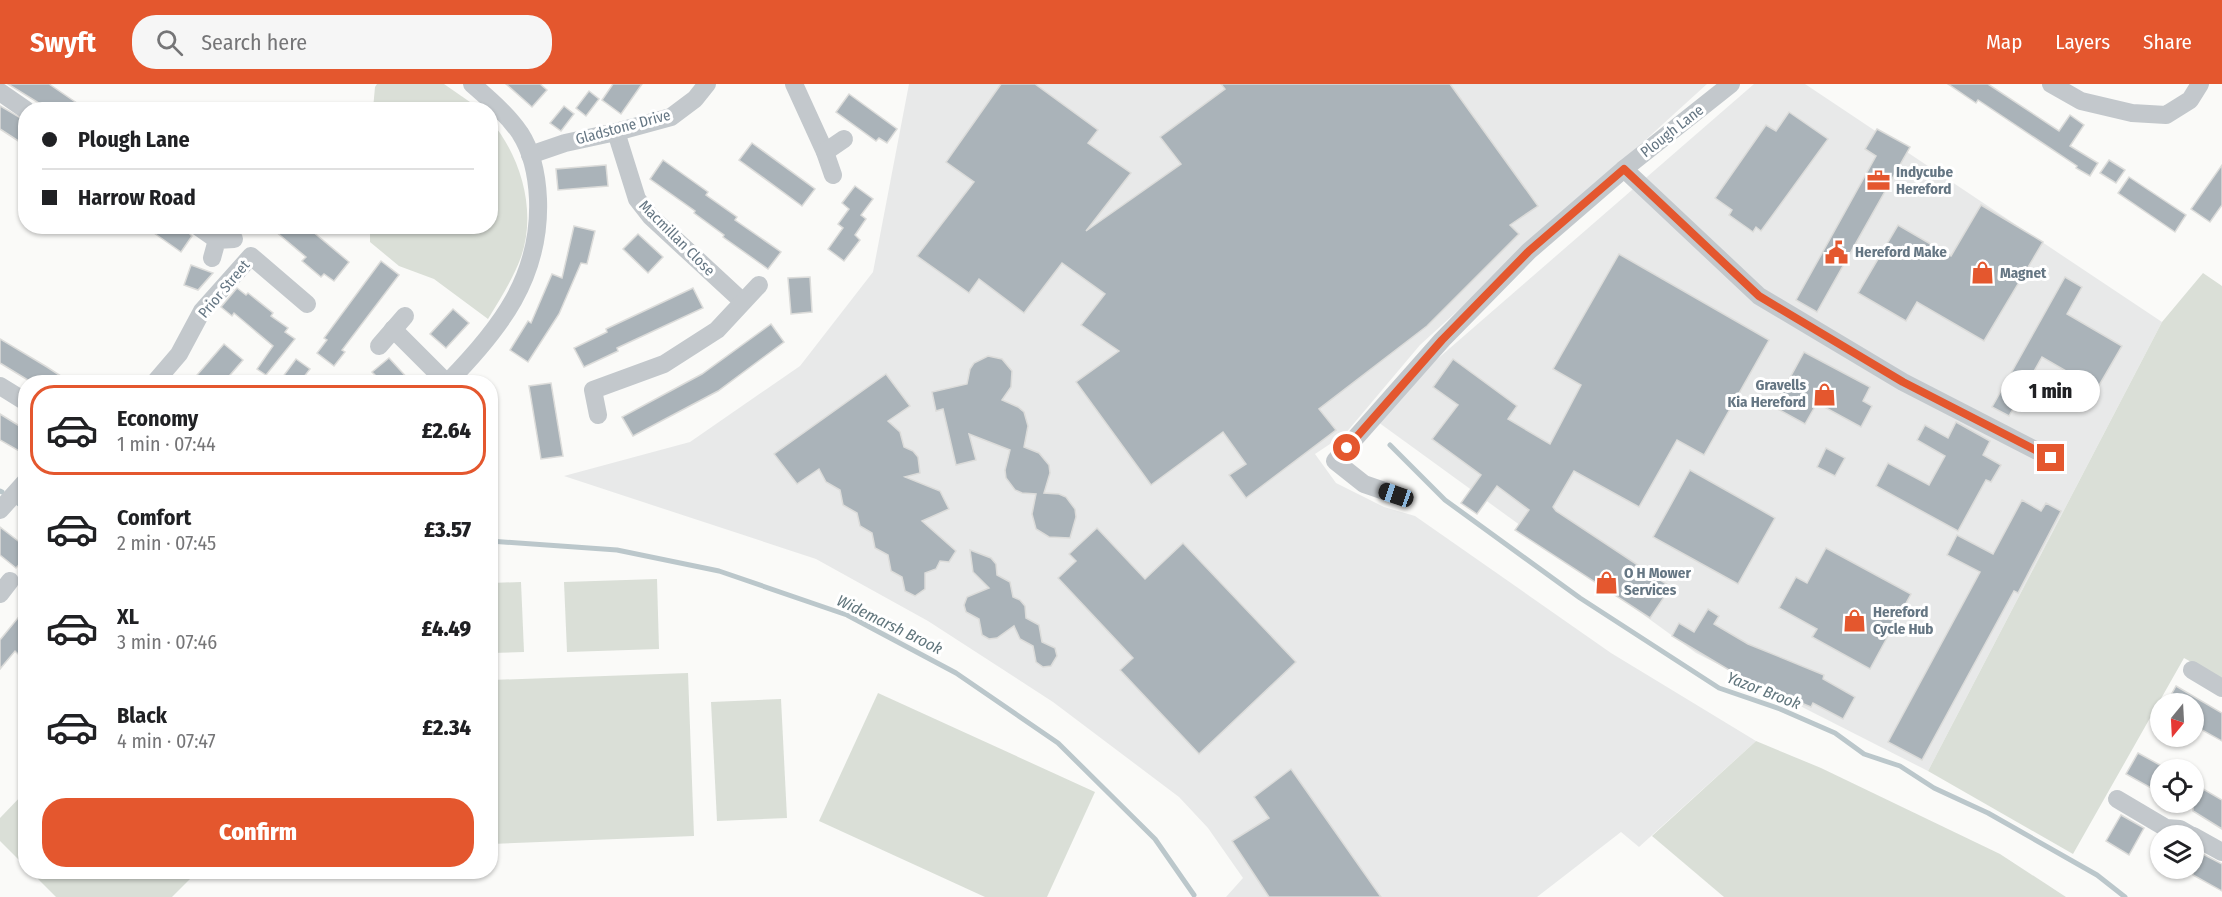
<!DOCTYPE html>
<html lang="en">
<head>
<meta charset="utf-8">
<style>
  :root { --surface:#fff; --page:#f6f6f6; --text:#202124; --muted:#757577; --line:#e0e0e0; --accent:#e4572e }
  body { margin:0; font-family:"Fira Sans Condensed",sans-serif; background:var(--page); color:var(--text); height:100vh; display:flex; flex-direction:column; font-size:22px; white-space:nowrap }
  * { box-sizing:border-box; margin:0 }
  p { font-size:20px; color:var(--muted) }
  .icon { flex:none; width:33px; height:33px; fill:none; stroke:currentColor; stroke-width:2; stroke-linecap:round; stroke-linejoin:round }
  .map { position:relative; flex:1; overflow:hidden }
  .drawer { position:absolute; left:18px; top:291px; width:480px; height:504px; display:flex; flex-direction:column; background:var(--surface); border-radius:24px; box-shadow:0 2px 4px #0004 }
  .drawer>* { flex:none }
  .top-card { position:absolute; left:18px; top:18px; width:480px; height:132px; border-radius:24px; box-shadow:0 2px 4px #0004; display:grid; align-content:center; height:132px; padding:0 24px; background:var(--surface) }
  .needle { width:39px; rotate:198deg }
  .controls { position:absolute; left:2150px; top:609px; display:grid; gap:12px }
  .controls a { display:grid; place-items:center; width:54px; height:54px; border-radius:50%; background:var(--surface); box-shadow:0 2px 4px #0004; font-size:30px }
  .end { position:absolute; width:27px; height:27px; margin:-14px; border:8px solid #e4572e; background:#fff; box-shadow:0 0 0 3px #fff }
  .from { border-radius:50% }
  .bubble { position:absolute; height:42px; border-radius:21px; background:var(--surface); box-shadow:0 2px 4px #0004; font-size:20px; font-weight:800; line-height:42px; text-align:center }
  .car { position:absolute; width:18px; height:36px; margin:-18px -9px; border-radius:8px; box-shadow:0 0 4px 2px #0007; background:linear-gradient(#222 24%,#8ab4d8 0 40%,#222 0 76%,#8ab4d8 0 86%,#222 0) }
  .top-card b { display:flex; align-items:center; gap:21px; height:57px; font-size:22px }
  .top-card b+b { border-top:2px solid var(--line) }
  .top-card i { width:15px; height:15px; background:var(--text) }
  ul { padding:10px 0 0; list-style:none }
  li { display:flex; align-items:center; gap:18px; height:90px; margin:0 12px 9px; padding:0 12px; border:3px solid transparent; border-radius:24px }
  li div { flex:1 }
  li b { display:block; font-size:22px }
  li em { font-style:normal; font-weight:800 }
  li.selected { border-color:var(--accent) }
  li>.icon { width:54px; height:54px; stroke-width:1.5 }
  .cta { display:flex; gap:12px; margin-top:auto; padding:12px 24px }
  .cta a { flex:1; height:69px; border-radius:24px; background:var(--accent); color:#fff; font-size:24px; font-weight:800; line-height:69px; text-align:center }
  header { display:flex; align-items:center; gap:36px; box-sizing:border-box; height:84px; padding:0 30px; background:var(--accent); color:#fff }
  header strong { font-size:28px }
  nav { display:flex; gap:33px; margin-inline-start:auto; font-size:21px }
  .search { width:420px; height:54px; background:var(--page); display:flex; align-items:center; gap:15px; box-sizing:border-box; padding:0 21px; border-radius:24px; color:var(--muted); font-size:22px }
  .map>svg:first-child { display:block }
</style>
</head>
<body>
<header>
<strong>Swyft</strong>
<div class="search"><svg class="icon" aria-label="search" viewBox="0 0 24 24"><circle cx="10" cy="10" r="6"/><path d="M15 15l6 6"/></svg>Search here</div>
<nav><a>Map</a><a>Layers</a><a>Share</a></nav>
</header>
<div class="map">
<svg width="2222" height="813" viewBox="0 0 2222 813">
  <rect width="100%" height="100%" fill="#fafaf8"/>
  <g fill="#e8e9e9">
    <path d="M909 0H1707L1420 261 1345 350 1315 370 1336 399 1384 423 1415 432 1611 569 1756 657 1639 763 1621 748 1537 813H1226L1243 794 1208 744 1179 713 1053 618 928 537 816 475 564 392 690 358 800 282 873 188Z"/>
    <path d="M1754 0H1805L2162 238 1928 687 1696 569 1378 338 1427 284Z"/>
  </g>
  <g fill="#dadfd7">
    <path d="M377 0H444L480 25H373L375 3Z"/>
    <path d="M491 37C521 73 537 127 521 173 513 195 500 215 488 235L434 195 399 182 370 158V143L490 142Z"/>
    <path d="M2203 189 2222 202V595L2184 574 2073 770 1928 687 2162 238Z"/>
    <path d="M657 495 659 565 567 568 564 498Z"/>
    <path d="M521 498 524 568 491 569V499Z"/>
    <path d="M688 589 694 752 491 760V596Z"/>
    <path d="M878 609 1095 708 1047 813H985L819 737Z"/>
    <path d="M781 615 787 734 717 737 711 618Z"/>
    <path d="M1756 657 1821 684 2000 770 2066 813H1724L1652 752Z"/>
    <path d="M25 708V782L0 757V734Z"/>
    <path d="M31 788H197L172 813H56Z"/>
  </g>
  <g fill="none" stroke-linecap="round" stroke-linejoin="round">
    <g stroke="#bbc7cb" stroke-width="5">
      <path d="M1390 361 1445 416 1580 514 1719 604 1780 625 1835 649 1864 670 1900 682 1934 704 1988 729 2097 791 2125 813"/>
      <path d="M0 407 2 408"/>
      <path d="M19 420 26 425"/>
      <path d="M490 457 617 466 719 487 847 531 956 589 1058 659 1155 755 1194 811"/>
    </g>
  </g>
  <g fill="#aab3b9" stroke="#dcdcda" stroke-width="1.5">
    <path d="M8 0H49L87 26H50Z"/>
    <path d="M506 0H540L547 6 532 23Z"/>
    <path d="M613 0H642L621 30 602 16Z"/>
    <path d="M1001 0H1035L1098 46 1088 59 1131 89 1086 147 1181 80 1160 53 1225 5 1221 0H1450L1538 122 1510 141 1519 150 1427 242 1319 325 1336 346 1246 414 1229 391 1246 380 1223 348 1151 401 1076 298 1119 267 1081 241 1105 210 1062 179 1024 229 979 195 969 209 917 172 974 98 946 78Z"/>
    <path d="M1948 0H1988L2059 47 2070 31 2084 41 2070 62 2098 79 2090 92 2076 84 2077 82 1978 16 1976 19Z"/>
    <path d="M589 7 599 15 586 32 576 24Z"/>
    <path d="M849 10 897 45 887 59 879 54 876 57 836 28Z"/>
    <path d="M0 22 26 37V62L0 45Z"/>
    <path d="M564 22 574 30 561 47 550 39Z"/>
    <path d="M1789 28 1828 55 1761 147 1756 143 1753 148 1729 131 1732 126 1715 114 1766 41 1776 47Z"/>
    <path d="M1877 45 1910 63 1817 228 1796 216 1876 72 1865 65Z"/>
    <path d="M752 59 815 105 802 122 739 76Z"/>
    <path d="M663 76 708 108 706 111 737 133 735 136 781 168 768 185 723 153 724 151 694 129 695 127 650 95Z"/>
    <path d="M2109 76 2125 86 2116 99 2100 89Z"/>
    <path d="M606 81 608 102 558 106 556 85Z"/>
    <path d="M2222 81V121L2210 138 2191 125Z"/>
    <path d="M2129 93 2186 131 2175 148 2118 109Z"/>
    <path d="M855 102 873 115 861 131 866 135 855 151 860 156 844 177 828 165 843 144 838 140 849 125 842 119Z"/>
    <path d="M1981 121 2043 158 1984 257 1917 218 1906 237 1858 209 1898 141 1951 172Z"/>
    <path d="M144 142H182L192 152 181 168Z"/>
    <path d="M269 142H306L349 178 334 197 324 190 321 193 302 177 306 173Z"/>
    <path d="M574 142 595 147 587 180 581 179 559 230 528 278 510 266 528 237 531 239 552 190 562 194Z"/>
    <path d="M638 150 663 173 648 189 623 165Z"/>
    <path d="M1619 170 1769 256 1704 371 1677 356 1639 423 1574 387 1553 423 1556 427 1671 503 1650 534 1515 446 1529 426 1497 402 1477 430 1461 419 1481 391 1432 355 1458 321 1433 303 1453 275 1517 322 1508 335 1550 360 1581 301 1553 285Z"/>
    <path d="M381 177 399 191 342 266 345 268 334 282 317 269 327 256 324 254Z"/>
    <path d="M191 181 213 189 198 206 184 201Z"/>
    <path d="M810 193 812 228 791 230 788 194Z"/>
    <path d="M2065 193 2082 203 2067 230 2122 262 2097 305 2042 273 2009 332 1992 323Z"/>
    <path d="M237 204 246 211 248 209 273 229 271 232 288 244 285 248 295 255 266 291 257 285 273 262 234 229 232 232 221 223Z"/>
    <path d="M693 204 703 224 617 264 618 267 584 283 574 264 607 248 606 245Z"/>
    <path d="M453 225 469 239 446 264 430 250Z"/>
    <path d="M771 240 784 258 718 307 633 352 622 333 702 290Z"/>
    <path d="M0 255 47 283 70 298H31L0 279Z"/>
    <path d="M224 260 243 276 224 298H191Z"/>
    <path d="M1804 268 1870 303 1863 317 1872 322 1861 343 1817 319 1805 340 1774 323Z"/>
    <path d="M988 272 1002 275 1012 287 1011 303 1002 316 1018 323 1024 328 1028 342 1024 363 1039 369 1049 381 1050 389 1044 409 1059 410 1066 413 1075 425 1076 433 1070 454 1049 453 1036 445 1032 430 1036 410 1022 409 1015 406 1006 394 1005 386 1010 366 969 350 976 376 956 381 943 325 936 327 932 308 967 300 970 285 974 279Z"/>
    <path d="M389 274 411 298H382L372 288Z"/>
    <path d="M296 275 310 285 300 298H279Z"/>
    <path d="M886 290 910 322 888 337 900 348 904 363 913 367 918 373 920 389 905 393 940 407 949 425 922 437 956 467 949 478 940 477 936 485 925 489V505L915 512 905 507 902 493 891 487 888 471 875 464 872 449 860 442 857 429 843 421 840 406 826 398 819 385 797 400 774 370Z"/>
    <path d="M551 299 563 372 541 375 529 302Z"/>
    <path d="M0 330 26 346V371L0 356Z"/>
    <path d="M1956 338 1990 357 1983 371 2001 381 1991 398 1986 396 1958 447 1876 402 1888 379 1929 401 1945 372 1917 356 1925 341 1948 354Z"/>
    <path d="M1826 364 1845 374 1835 392 1817 383Z"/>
    <path d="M1690 386 1775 434 1738 500 1653 453Z"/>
    <path d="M2022 416 2041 427 2046 419 2061 427 2018 509 2014 507 1922 676 1888 658 1980 488 1947 471 1957 451 1993 470Z"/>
    <path d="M0 443 26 463V473L16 484 0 471Z"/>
    <path d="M1097 444 1145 495 1183 459 1296 578 1199 670 1120 586 1133 574 1058 494 1076 477 1069 470Z"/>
    <path d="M1826 464 1911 510 1870 585 1812 553 1817 545 1779 524 1796 493 1807 499Z"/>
    <path d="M970 466 991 474 996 480 997 491 1010 498 1013 513 1020 516 1025 522 1026 534 1039 541 1042 558 1055 564 1057 572 1051 582 1043 583 1036 578 1033 562 1020 555 1014 542 997 554 989 555 982 551 979 535 966 528 964 521 967 513 989 504 973 488Z"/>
    <path d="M26 524V561L18 570 15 567 0 585V556Z"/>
    <path d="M1708 525 1719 532 1714 540 1748 560 1824 591 1823 595 1855 613 1843 635 1813 619 1811 623 1730 590 1731 587 1672 552 1679 539 1694 548Z"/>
    <path d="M2176 602 2222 629V657L2193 641V620H2166Z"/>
    <path d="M2138 669 2160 681V709L2126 690Z"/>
    <path d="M1291 685 1381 813H1269L1232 757 1269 734 1254 713Z"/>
    <path d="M2193 699 2222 716V745L2193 727Z"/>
    <path d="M2121 731 2144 744 2129 771 2106 757Z"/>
    <path d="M2197 767 2222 780V807L2193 791V775Z"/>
  </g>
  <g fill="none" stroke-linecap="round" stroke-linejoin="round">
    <g stroke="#c3c8cc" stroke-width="18">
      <path d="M794 0 825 68 833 91"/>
      <path d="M2051 0 2081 17 2132 29 2166 31 2190 16 2200 0"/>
      <path d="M0 8 26 26"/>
      <path d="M616 48 637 115 651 133 742 217"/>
      <path d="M825 68 844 55"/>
      <path d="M530 71 565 59 616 48 671 33 695 15 707 0"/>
      <path d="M1624 85 1759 212 1903 298 2051 374"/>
      <path d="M197 142 217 156"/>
      <path d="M212 174 217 156 234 155"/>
      <path d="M393 245 446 298"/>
      <path d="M379 262 405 232"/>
      <path d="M155 298 179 270 202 227 251 172 307 220"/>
      <path d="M448 298C500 245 541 193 538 115 537 93 533 69 520 49 507 30 489 15 472 0"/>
      <path d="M0 302 26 318"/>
      <path d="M598 331 593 306 664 280 717 246 759 201"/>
      <path d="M1396 411 1364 400 1335 377 1442 256 1529 167 1624 85 1731 0"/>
      <path d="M0 426 26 397"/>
      <path d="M0 510 10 497"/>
      <path d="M2192 586 2222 604"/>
      <path d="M2117 715 2166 744 2180 745 2192 752"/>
      <path d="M2193 752 2222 768"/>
    </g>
  </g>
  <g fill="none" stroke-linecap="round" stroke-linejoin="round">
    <path stroke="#e4572e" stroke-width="8" d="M1347 364 1442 256 1529 167 1624 85 1759 212 1903 298 2051 374"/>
  </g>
  <defs>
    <symbol id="office-bare" viewBox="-9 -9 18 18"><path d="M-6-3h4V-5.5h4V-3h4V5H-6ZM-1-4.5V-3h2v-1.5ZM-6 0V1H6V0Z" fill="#e4572e" stroke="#fff" stroke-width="2.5" paint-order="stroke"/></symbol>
    <symbol id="civic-bare" viewBox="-9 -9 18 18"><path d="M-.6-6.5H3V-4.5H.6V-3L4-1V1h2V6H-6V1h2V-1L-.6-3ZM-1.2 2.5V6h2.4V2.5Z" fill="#e4572e" stroke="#fff" stroke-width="2.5" paint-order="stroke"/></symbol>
    <symbol id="shop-bare" viewBox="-9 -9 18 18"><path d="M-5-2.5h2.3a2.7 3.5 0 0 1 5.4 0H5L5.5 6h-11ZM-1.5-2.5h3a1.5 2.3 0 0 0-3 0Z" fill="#e4572e" stroke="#fff" stroke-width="2.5" paint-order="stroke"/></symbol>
  </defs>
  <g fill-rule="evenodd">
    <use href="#office-bare" x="1862" y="80" width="33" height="33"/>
    <use href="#civic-bare" x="1820" y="152" width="33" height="33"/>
    <use href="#shop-bare" x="1966" y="172" width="33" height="33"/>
    <use href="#shop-bare" x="1808" y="294" width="33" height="33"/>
    <use href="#shop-bare" x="1590" y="482" width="33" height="33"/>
    <use href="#shop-bare" x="1838" y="520" width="33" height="33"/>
  </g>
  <g text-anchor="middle" stroke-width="6" stroke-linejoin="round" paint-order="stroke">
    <g font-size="15" fill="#657683" stroke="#fff">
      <text transform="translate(623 43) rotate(-15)" y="5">Gladstone Drive</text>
      <text transform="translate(1672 47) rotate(-38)" y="5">Plough Lane</text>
      <text transform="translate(677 154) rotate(45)" y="5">Macmillan Close</text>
      <text transform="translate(224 205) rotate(-50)" y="5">Prior Street</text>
    </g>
    <g font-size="15" font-weight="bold" fill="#657683" stroke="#fff" text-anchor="start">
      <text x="1896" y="93">Indycube<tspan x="1896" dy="17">Hereford</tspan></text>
      <text x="1855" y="173">Hereford Make</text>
      <text x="2000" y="194">Magnet</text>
      <text x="1806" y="306" text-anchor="end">Gravells<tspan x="1806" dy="17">Kia Hereford</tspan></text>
      <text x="1624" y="494">O H Mower<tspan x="1624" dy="17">Services</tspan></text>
      <text x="1873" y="533">Hereford<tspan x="1873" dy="17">Cycle Hub</tspan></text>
    </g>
    <g font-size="16" font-style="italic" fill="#60757c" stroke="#fff">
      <text transform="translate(890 540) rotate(26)" y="6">Widemarsh Brook</text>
      <text transform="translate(1764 606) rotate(21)" y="6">Yazor Brook</text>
    </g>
  </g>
</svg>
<div class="controls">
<a><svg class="needle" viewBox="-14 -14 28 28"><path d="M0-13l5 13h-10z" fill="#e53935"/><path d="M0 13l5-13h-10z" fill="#757577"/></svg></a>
<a><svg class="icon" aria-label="locate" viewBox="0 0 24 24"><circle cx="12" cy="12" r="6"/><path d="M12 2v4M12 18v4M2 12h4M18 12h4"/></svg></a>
<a><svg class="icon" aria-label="layers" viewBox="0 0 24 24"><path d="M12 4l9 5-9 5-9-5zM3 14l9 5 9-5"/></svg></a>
</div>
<i class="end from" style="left:1347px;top:364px"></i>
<i class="end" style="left:2051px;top:374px"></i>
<div class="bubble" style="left:2001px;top:286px;width:99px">1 min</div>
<i class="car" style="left:1396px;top:411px;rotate:289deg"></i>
<div class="top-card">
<b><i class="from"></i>Plough Lane</b>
<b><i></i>Harrow Road</b>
</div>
<section class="drawer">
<ul>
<li class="selected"><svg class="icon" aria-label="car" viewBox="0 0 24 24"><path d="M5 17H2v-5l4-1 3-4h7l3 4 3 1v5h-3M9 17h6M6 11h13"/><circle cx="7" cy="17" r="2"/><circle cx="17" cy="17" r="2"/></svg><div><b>Economy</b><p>1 min · 07:44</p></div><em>£2.64</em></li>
<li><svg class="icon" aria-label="car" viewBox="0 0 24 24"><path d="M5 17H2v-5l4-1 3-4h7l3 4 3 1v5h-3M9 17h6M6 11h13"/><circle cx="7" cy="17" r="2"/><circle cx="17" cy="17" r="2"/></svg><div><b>Comfort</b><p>2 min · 07:45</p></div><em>£3.57</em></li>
<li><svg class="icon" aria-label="car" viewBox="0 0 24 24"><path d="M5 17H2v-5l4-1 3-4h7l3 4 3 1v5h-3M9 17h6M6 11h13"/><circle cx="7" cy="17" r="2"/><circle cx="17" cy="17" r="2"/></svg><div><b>XL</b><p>3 min · 07:46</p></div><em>£4.49</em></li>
<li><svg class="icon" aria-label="car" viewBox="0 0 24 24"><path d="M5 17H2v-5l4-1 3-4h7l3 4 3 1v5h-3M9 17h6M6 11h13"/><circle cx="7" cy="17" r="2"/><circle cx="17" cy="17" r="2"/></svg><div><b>Black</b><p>4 min · 07:47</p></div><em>£2.34</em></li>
</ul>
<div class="cta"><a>Confirm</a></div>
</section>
</div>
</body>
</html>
